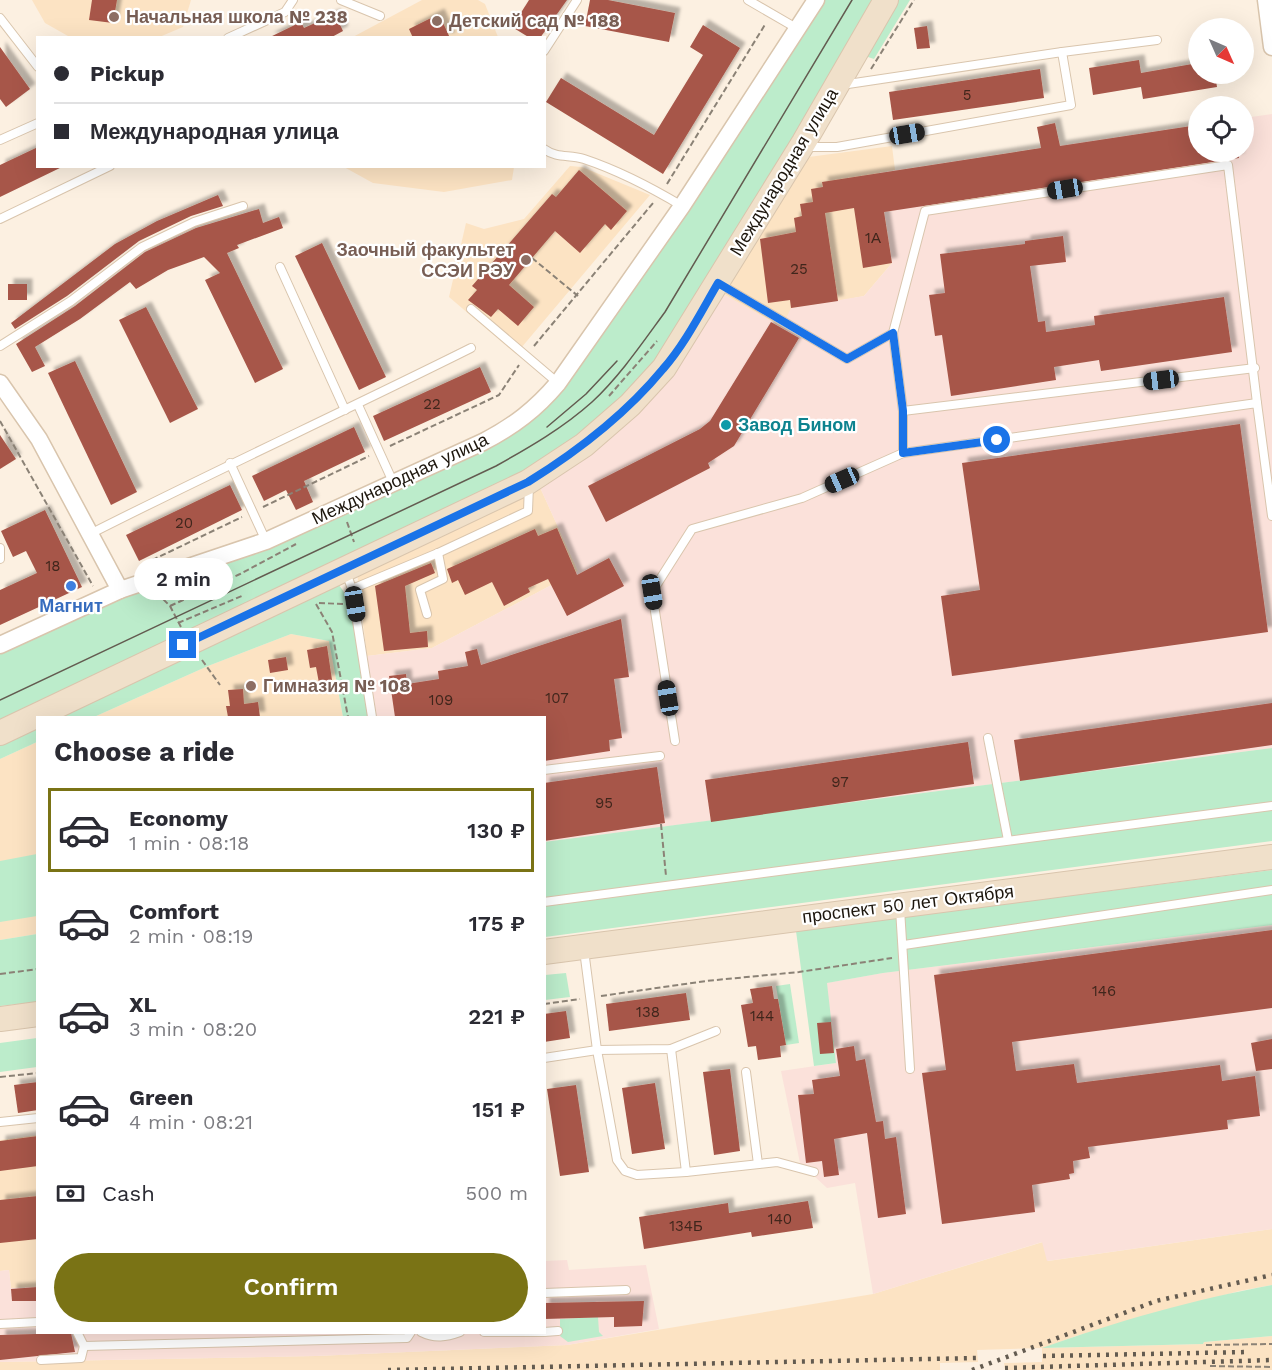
<!DOCTYPE html>
<html lang="en">
<head>
<meta charset="utf-8">
<style>
  :root { --surface:#fff; --page:#f7f7f7; --text:#2b2b33; --muted:#7c7c81; --line:#e1e1e2; --accent:#7a7315 }
  body { margin:0; font-family:"Work Sans",sans-serif; background:var(--page); color:var(--text); height:100vh; display:flex; flex-direction:column; font-size:22px; white-space:nowrap }
  * { box-sizing:border-box; margin:0 }
  p { font-size:20px; color:var(--muted) }
  .icon { flex:none; width:33px; height:33px; fill:none; stroke:currentColor; stroke-width:2; stroke-linecap:round; stroke-linejoin:round }
  .map { position:relative; flex:1; overflow:hidden }
  .side { position:absolute; left:36px; top:716px; width:510px; height:618px; display:flex; flex-direction:column; background:var(--surface); border-radius:0px; box-shadow:0 6px 24px #0002 }
  .side>* { flex:none }
  .top-card { position:absolute; left:36px; top:36px; width:510px; height:132px; border-radius:0px; box-shadow:0 6px 24px #0002; display:grid; align-content:center; height:132px; padding:0 18px; background:var(--surface) }
  .needle { width:39px; rotate:135deg }
  .buttons { position:absolute; left:1188px; top:18px; display:grid; gap:12px }
  .buttons a { display:grid; place-items:center; width:66px; height:66px; border-radius:50%; background:var(--surface); box-shadow:0 6px 24px #0002; font-size:30px }
  .end { position:absolute; width:27px; height:27px; margin:-14px; border:8px solid #1a73e8; background:#fff; box-shadow:0 0 0 3px #fff }
  .from { border-radius:50% }
  .bubble { position:absolute; height:42px; border-radius:21px; background:var(--surface); box-shadow:0 6px 24px #0002; font-size:20px; font-weight:600; line-height:42px; text-align:center }
  .car { position:absolute; width:18px; height:36px; margin:-18px -9px; border-radius:8px; box-shadow:0 0 4px 2px #0007; background:linear-gradient(#222 24%,#8ab4d8 0 40%,#222 0 76%,#8ab4d8 0 86%,#222 0) }
  .top-card b { display:flex; align-items:center; gap:21px; height:57px; font-size:22px }
  .top-card b+b { border-top:2px solid var(--line) }
  .top-card i { width:15px; height:15px; background:var(--text) }
  ul { padding:0; list-style:none }
  li { display:flex; align-items:center; gap:18px; height:84px; margin:0 12px 9px; padding:0 6px; border:3px solid transparent; border-radius:0px }
  li div { flex:1 }
  li b { display:block; font-size:22px }
  li em { font-style:normal; font-weight:600 }
  li.on { border-color:var(--accent) }
  li>.icon { width:54px; height:54px; stroke-width:1.5 }
  h2 { padding:0 18px; font-size:27px; line-height:72px }
  .pay { display:flex; align-items:center; gap:15px; height:66px; padding:0 18px; font-size:22px }
  .pay p { margin-inline-start:auto }
  .action { display:flex; gap:12px; margin-top:auto; padding:12px 18px }
  .action a { flex:1; height:69px; border-radius:36px; background:var(--accent); color:#fff; font-size:24px; font-weight:600; line-height:69px; text-align:center }
  .map>svg:first-child { display:block }
</style>
</head>
<body>
<div class="map">
<svg width="1272" height="1370" viewBox="0 0 1272 1370">
  <defs>
    <filter id="shadow"><feDropShadow dx="5.5" dy="-5.5" stdDeviation="1.5" flood-color="#0004"/></filter>
  </defs>
  <rect width="100%" height="100%" fill="#fcf0e1"/>
  <g fill="#fce3c3">
    <path d="M32 0H191L183 27 157 38 68 36 45 23Z"/>
    <path d="M422 0H478L485 4 498 37 351 38Z"/>
    <path d="M892 146 895 170 879 173 892 263 864 296 838 301 782 328 721 293 801 158Z"/>
    <path d="M570 166 582 167 650 195 516 354 449 297 466 223 484 229 524 219Z"/>
    <path d="M344 167H514L512 180 444 192 373 183Z"/>
    <path d="M538 483 578 571 432 648 367 656 357 573Z"/>
    <path d="M291 634 329 641 343 717H94L208 666Z"/>
    <path d="M37 742V934L0 940V759Z"/>
    <path d="M37 1135V1287L11 1289 9 1270 0 1271V1140Z"/>
    <path d="M1272 1229V1285L1239 1291 1076 1336 1044 1348 1203 1344 1204 1342 1272 1336V1370H1005L1004 1363 1042 1362V1348L977 1350 978 1362 940 1363V1370H0V1362L316 1356 567 1345 873 1294 1043 1242 1048 1261Z"/>
  </g>
  <g fill="#fbe1da">
    <path d="M1272 114V748L545 842 544 717H376L367 656 432 648 578 571 538 483 721 293 782 327 791 308 864 296 892 263 878 173 1198 125V152H1244V118Z"/>
    <path d="M1272 925V1229L1047 1261 1042 1242 873 1294 855 1183 827 1188 800 1163 781 1071 836 1063 826 983 883 973Z"/>
    <path d="M567 1260 569 1270 646 1265 659 1329 567 1345 316 1356 0 1362V1271L9 1270 11 1288 37 1287 38 1332H544L545 1261Z"/>
  </g>
  <g fill="#bceccb">
    <path d="M824 0H877L744 222 729 241 658 362 564 451 0 728V653L101 606 486 450C518 432 541 414 565 386Z"/>
    <path d="M898 0H910L874 59 865 56Z"/>
    <path d="M336 582C361 605 363 683 369 717H343L329 641 291 634 208 666 94 717H47Z"/>
    <path d="M37 722V742L0 759V740Z"/>
    <path d="M1272 748V841L545 937 544 842Z"/>
    <path d="M37 854V916L0 922V861Z"/>
    <path d="M1272 870V925L883 973 827 983 836 1063 814 1066 796 931Z"/>
    <path d="M37 934V1002L0 1006V940Z"/>
    <path d="M566 973 570 997 545 1000V975Z"/>
    <path d="M790 984 799 1043 786 1045 776 986Z"/>
    <path d="M37 1038V1067L0 1072V1043Z"/>
    <path d="M1272 1285V1336L1204 1342 1203 1344 1042 1348C1114 1322 1196 1299 1272 1285Z"/>
    <path d="M598 1317 599 1332 603 1336 568 1342 560 1336V1319Z"/>
  </g>
  <g fill="#a75648" filter="url(#shadow)">
    <path d="M92 0H117L113 23 89 20Z"/>
    <path d="M529 0H567L540 38H530L512 27Z"/>
    <path d="M590 0H608L675 13 669 42 585 26Z"/>
    <path d="M335 14 343 31 330 38H268L301 22 304 28Z"/>
    <path d="M439 14 450 38H413L409 29Z"/>
    <path d="M703 25 740 48 663 174 546 102 561 78 654 135 703 55 690 47Z"/>
    <path d="M927 26 930 48 917 49 914 28Z"/>
    <path d="M0 47 30 89 6 107 0 99Z"/>
    <path d="M1139 60 1141 73 1198 63V74H1215L1217 87 1143 99 1141 87 1093 95 1089 68Z"/>
    <path d="M1040 69 1044 98 893 120 889 92Z"/>
    <path d="M1055 123 1060 146 1198 125V152H1238L1239 158 884 212 892 263 863 268 854 208 825 213 838 301 791 308 790 300 768 303 760 239 796 232 794 218 802 216 800 204 813 202 811 189 823 187 822 182 1041 148 1037 127Z"/>
    <path d="M38 147V166H64L0 197V165Z"/>
    <path d="M579 170 627 211 611 230 605 224 580 253 555 231 509 285 534 307 518 326 498 309 491 317 468 300 477 290 472 286 552 194 556 197Z"/>
    <path d="M218 195 223 206 191 216 139 241 67 296 15 329 11 323 115 244 157 221Z"/>
    <path d="M259 209 263 223 279 217 283 228 237 245 239 248 227 253 283 369 255 383 205 280 220 273 204 257 168 270 136 289 130 282 80 319 35 347 45 366 32 372 16 344 75 306 145 252 196 228Z"/>
    <path d="M1063 236 1066 262 1030 266 1038 322 1045 321 1046 332 1095 325 1094 316 1224 297 1232 352 1101 371 1099 360 1054 367 1056 380 951 396 942 335 935 336 929 295 945 293 940 254 1025 244V241Z"/>
    <path d="M322 243 386 377 359 390 295 256Z"/>
    <rect x="8" y="284" width="19" height="16"/>
    <path d="M146 307 198 409 170 423 119 320Z"/>
    <path d="M771 322 799 338 734 446 708 463 710 468 606 522 588 486 700 429 710 421Z"/>
    <path d="M75 361 137 492 111 505 48 373Z"/>
    <path d="M480 367 491 392 384 441 373 416Z"/>
    <path d="M1240 424 1268 632 952 676 941 596 980 590 962 463Z"/>
    <path d="M354 427 365 452 304 481 313 502 296 510 286 490 264 501 252 476Z"/>
    <path d="M0 435 16 459 0 469Z"/>
    <path d="M230 485 242 510 139 561 126 535Z"/>
    <path d="M45 510 82 587 0 625V590L37 573 26 551 13 557 1 531Z"/>
    <path d="M557 528 577 575 609 558 624 586 567 616 548 579 528 588 530 592 504 606 492 582 465 595 458 580 452 583 447 569 535 529 538 536Z"/>
    <path d="M431 563 435 573 405 586 410 633 427 631 428 647 384 651 375 586Z"/>
    <path d="M621 619 629 677 614 679 622 738 609 740 610 751 544 761V717H395L389 676 406 674 407 684 439 679 438 671 468 666 465 652 477 649 481 665Z"/>
    <path d="M327 646 332 680 319 683 316 667 310 668 307 650Z"/>
    <path d="M286 657 288 670 270 673 268 660Z"/>
    <path d="M243 689 244 704 258 702 260 717H228L226 706H230L228 690Z"/>
    <path d="M1272 703V745L1020 781 1014 740Z"/>
    <path d="M968 742 974 784 711 822 705 780Z"/>
    <path d="M657 767 665 823 544 841V783Z"/>
    <path d="M1272 930V1008L1012 1042 1016 1071 1074 1064 1077 1083 1220 1065 1222 1081 1255 1076 1260 1116 1227 1120 1228 1129 1088 1147 1090 1158 1073 1161 1074 1173 1069 1174 1070 1179 1032 1185 1035 1212 942 1224 922 1073 946 1070 934 975Z"/>
    <path d="M772 986 774 999H778L786 1045 780 1046 781 1057 758 1060 756 1046 748 1047 741 1005 753 1003 750 989Z"/>
    <path d="M686 993 690 1020 609 1031 606 1004Z"/>
    <path d="M566 1011 570 1038 544 1042V1014Z"/>
    <path d="M831 1022 834 1053 820 1054 817 1023Z"/>
    <path d="M1272 1039V1069L1256 1071 1251 1043Z"/>
    <path d="M854 1046 856 1061 865 1059 876 1122 883 1121 885 1139 896 1137 906 1214 878 1218 867 1133 834 1139 839 1175 824 1177 822 1161 806 1163 798 1095 814 1094 812 1080 840 1076 836 1049Z"/>
    <path d="M730 1069 740 1151 714 1155 703 1072Z"/>
    <path d="M38 1082V1110L18 1113 14 1085Z"/>
    <path d="M655 1083 665 1149 632 1154 622 1088Z"/>
    <path d="M576 1085 589 1172 560 1176 547 1089Z"/>
    <path d="M38 1136V1166L0 1171V1141Z"/>
    <path d="M38 1196V1239L0 1243V1200Z"/>
    <path d="M808 1201 813 1228 752 1237 751 1232 644 1249 639 1217 728 1203 729 1213Z"/>
    <path d="M38 1287V1301H12L11 1289Z"/>
    <path d="M644 1301 642 1326 614 1327V1317L544 1319V1303Z"/>
    <path d="M71 1333 75 1352 0 1360V1335Z"/>
  </g>
  <g fill="none" stroke-linecap="round" stroke-linejoin="round">
    <defs>
      <g id="lane">
        <path d="M341 0 380 16"/>
        <path d="M748 0 798 29"/>
        <path d="M0 18 38 67"/>
        <path d="M228 38 285 12 293 0"/>
        <path d="M544 51 577 0"/>
        <path d="M1062 52 1157 40"/>
        <path d="M0 140 38 123"/>
        <path d="M805 142 813 147H837L1071 105 1062 52 848 84 843 81"/>
        <path d="M544 149C558 159 569 154 584 159 617 170 652 188 682 206"/>
        <path d="M0 219 110 166"/>
        <path d="M280 267 345 410"/>
        <path d="M471 309 558 383"/>
        <path d="M893 333 925 211 1228 165 1257 403"/>
        <path d="M0 346 71 301 142 247 194 222 243 206"/>
        <path d="M358 405 393 482"/>
        <path d="M903 411 1255 368"/>
        <path d="M903 453 1257 403 1272 516"/>
        <path d="M230 463 266 541"/>
        <path d="M90 534C216 470 345 411 471 348"/>
        <path d="M0 548V559"/>
        <path d="M346 572 352 589 372 717"/>
        <path d="M352 589 438 553 528 511 529 485"/>
        <path d="M427 614 420 590 443 579 438 553"/>
        <path d="M988 738 1008 840"/>
        <path d="M675 741 652 592 692 529 802 498 903 453V411L893 333 847 359 718 283"/>
        <path d="M544 770 660 756"/>
        <path d="M544 902 1272 806"/>
        <path d="M900 909 910 1069"/>
        <path d="M904 945 1272 890"/>
        <path d="M584 950 597 1050 617 1160 625 1171 637 1175 686 1172 777 1162 814 1172"/>
        <path d="M671 1049 686 1172"/>
        <path d="M544 1058 597 1050 671 1049 716 1031"/>
        <path d="M746 1072 758 1164"/>
        <path d="M0 1122 38 1118"/>
        <path d="M544 1293 626 1290"/>
        <path d="M0 1324 38 1322"/>
        <path d="M77 1332 84 1346 407 1338 411 1332"/>
        <path d="M421 1332C435 1339 446 1337 460 1332"/>
        <path d="M484 1332H544"/>
        <path d="M544 1332 558 1331"/>
        <path d="M41 1360 81 1358 84 1346"/>
      </g>
      <g id="street">
        <path d="M1266 0 1272 47"/>
        <path d="M0 383 39 439 120 590"/>
        <path d="M0 645 120 590 266 541 483 442C514 426 536 409 558 383L682 206 816 0"/>
      </g>
      <g id="secondary">
        <path d="M0 733 528 482 584 445 630 405 664 368 804 142 886 0"/>
        <path d="M544 952 1272 857"/>
        <path d="M0 1019 38 1014"/>
      </g>
    </defs>
    <use href="#lane" stroke="#d9c5ad" stroke-width="10"/>
    <use href="#street" stroke="#d9c5ad" stroke-width="19"/>
    <use href="#secondary" stroke="#d9c5ad" stroke-width="26"/>
    <g stroke="#8b8276" stroke-width="2" stroke-dasharray="6 3" stroke-linecap="butt">
      <path d="M871 69 914 0"/>
      <path d="M667 184 766 23"/>
      <path d="M532 258 578 296"/>
      <path d="M534 346 653 203"/>
      <path d="M609 396 657 341"/>
      <path d="M0 421 93 586"/>
      <path d="M390 446 499 395 519 365"/>
      <path d="M263 507 369 456"/>
      <path d="M347 522 354 542"/>
      <path d="M144 564 242 517"/>
      <path d="M157 593 170 606 181 627"/>
      <path d="M319 603 343 604"/>
      <path d="M316 604 332 632 348 717"/>
      <path d="M170 606 240 574 296 544"/>
      <path d="M178 623 244 595"/>
      <path d="M202 660 220 685"/>
      <path d="M661 824 666 876"/>
      <path d="M0 974 38 969"/>
      <path d="M601 996 706 981 799 972 892 958"/>
      <path d="M544 1004 580 999"/>
      <path d="M0 1077 38 1073"/>
      <path d="M1206 1345 1272 1344"/>
      <path d="M1210 1366 1272 1367"/>
    </g>
    <use href="#lane" stroke="#fff" stroke-width="8"/>
    <use href="#street" stroke="#fff" stroke-width="16"/>
    <use href="#secondary" stroke="#f0e0ca" stroke-width="24"/>
    <g stroke="#635b50" stroke-width="1.5">
      <path d="M547 427 586 394 617 361"/>
      <path d="M0 700 496 466C530 447 563 428 592 402 620 376 643 342 665 312L852 0"/>
    </g>
    <g stroke="#635b50" stroke-width="4.5" stroke-dasharray="3 6" stroke-linecap="butt">
      <path d="M1043 1356 1249 1352"/>
      <path d="M1005 1368 1272 1360"/>
      <path d="M388 1370 977 1358"/>
      <path d="M972 1370 1156 1301 1272 1275"/>
    </g>
  </g>
  <g fill="none" stroke-linecap="round" stroke-linejoin="round">
    <path stroke="#1a73e8" stroke-width="8" d="M183 645 528 482C578 451 625 415 663 369 685 344 701 312 718 283L847 359 893 333 903 411V453L997 440"/>
  </g>
  <g fill="#8d6e63" stroke="#fff" stroke-width="2">
    <circle cx="114" cy="17" r="6"/>
    <circle cx="437" cy="21" r="6"/>
    <circle cx="526" cy="260" r="6"/>
    <circle cx="251" cy="686" r="6"/>
  </g>
  <circle fill="#0f9aa8" stroke="#fff" stroke-width="2" cx="726" cy="425" r="6"/>
  <circle fill="#3f7fe0" stroke="#fff" stroke-width="2" cx="71" cy="586" r="6"/>
  <g text-anchor="middle" stroke-width="4.5" stroke-linejoin="round" paint-order="stroke">
    <g font-size="15" fill="#40261c">
      <text x="967" y="100">5</text>
      <text x="873" y="243">1А</text>
      <text x="799" y="274">25</text>
      <text x="432" y="409">22</text>
      <text x="184" y="528">20</text>
      <text x="53" y="571">18</text>
      <text x="557" y="703">107</text>
      <text x="441" y="705">109</text>
      <text x="840" y="787">97</text>
      <text x="604" y="808">95</text>
      <text x="1104" y="996">146</text>
      <text x="648" y="1017">138</text>
      <text x="762" y="1021">144</text>
      <text x="780" y="1224">140</text>
      <text x="686" y="1231">134Б</text>
    </g>
    <g font-size="18" font-weight="bold" fill="#785e54" stroke="#fff" text-anchor="start">
      <text x="126" y="23">Начальная школа № 238</text>
      <text x="449" y="27">Детский сад № 188</text>
      <text x="514" y="256" text-anchor="end">Заочный факультет<tspan x="514" dy="21">ССЭИ РЭУ</tspan></text>
      <text x="263" y="692">Гимназия № 108</text>
    </g>
    <g font-size="18" fill="#1d160d" stroke="#fff">
      <text transform="translate(784 172) rotate(-59)" y="6">Международная улица</text>
      <text transform="translate(400 479) rotate(-25)" y="6">Международная улица</text>
      <text transform="translate(908 904) rotate(-7)" y="6">проспект 50 лет Октября</text>
    </g>
    <g font-size="18" font-weight="bold" fill="#0d838f" stroke="#fff" text-anchor="start">
      <text x="738" y="431">Завод Бином</text>
    </g>
    <g font-size="18" font-weight="bold" fill="#366cbe" stroke="#fff">
      <text x="71" y="612">Магнит</text>
    </g>
  </g>
</svg>
<div class="buttons">
<a><svg class="needle" viewBox="-14 -14 28 28"><path d="M0-13l5 13h-10z" fill="#e53935"/><path d="M0 13l5-13h-10z" fill="#7c7c81"/></svg></a>
<a><svg class="icon" aria-label="locate" viewBox="0 0 24 24"><circle cx="12" cy="12" r="6"/><path d="M12 2v4M12 18v4M2 12h4M18 12h4"/></svg></a>
</div>
<i class="end from" style="left:997px;top:440px"></i>
<i class="end" style="left:183px;top:645px"></i>
<div class="bubble" style="left:134px;top:558px;width:99px">2 min</div>
<i class="car" style="left:907px;top:134px;rotate:80deg"></i>
<i class="car" style="left:1065px;top:189px;rotate:261deg"></i>
<i class="car" style="left:1161px;top:380px;rotate:263deg"></i>
<i class="car" style="left:842px;top:480px;rotate:246deg"></i>
<i class="car" style="left:652px;top:592px;rotate:171deg"></i>
<i class="car" style="left:355px;top:604px;rotate:171deg"></i>
<i class="car" style="left:668px;top:698px;rotate:351deg"></i>
<div class="top-card">
<b><i class="from"></i>Pickup</b>
<b><i></i>Международная улица</b>
</div>
<section class="side">
<h2>Choose a ride</h2>
<ul>
<li class="on"><svg class="icon" aria-label="car" viewBox="0 0 24 24"><path d="M5 17H2v-5l4-1 3-4h7l3 4 3 1v5h-3M9 17h6M6 11h13"/><circle cx="7" cy="17" r="2"/><circle cx="17" cy="17" r="2"/></svg><div><b>Economy</b><p>1 min · 08:18</p></div><em>130 ₽</em></li>
<li><svg class="icon" aria-label="car" viewBox="0 0 24 24"><path d="M5 17H2v-5l4-1 3-4h7l3 4 3 1v5h-3M9 17h6M6 11h13"/><circle cx="7" cy="17" r="2"/><circle cx="17" cy="17" r="2"/></svg><div><b>Comfort</b><p>2 min · 08:19</p></div><em>175 ₽</em></li>
<li><svg class="icon" aria-label="car" viewBox="0 0 24 24"><path d="M5 17H2v-5l4-1 3-4h7l3 4 3 1v5h-3M9 17h6M6 11h13"/><circle cx="7" cy="17" r="2"/><circle cx="17" cy="17" r="2"/></svg><div><b>XL</b><p>3 min · 08:20</p></div><em>221 ₽</em></li>
<li><svg class="icon" aria-label="car" viewBox="0 0 24 24"><path d="M5 17H2v-5l4-1 3-4h7l3 4 3 1v5h-3M9 17h6M6 11h13"/><circle cx="7" cy="17" r="2"/><circle cx="17" cy="17" r="2"/></svg><div><b>Green</b><p>4 min · 08:21</p></div><em>151 ₽</em></li>
</ul>
<div class="pay"><svg class="icon" aria-label="cash" viewBox="0 0 24 24"><path d="M3 7h18v10H3z"/><circle cx="12" cy="12" r="2"/></svg>Cash<p>500 m</p></div>
<div class="action"><a>Confirm</a></div>
</section>
</div>
</body>
</html>
